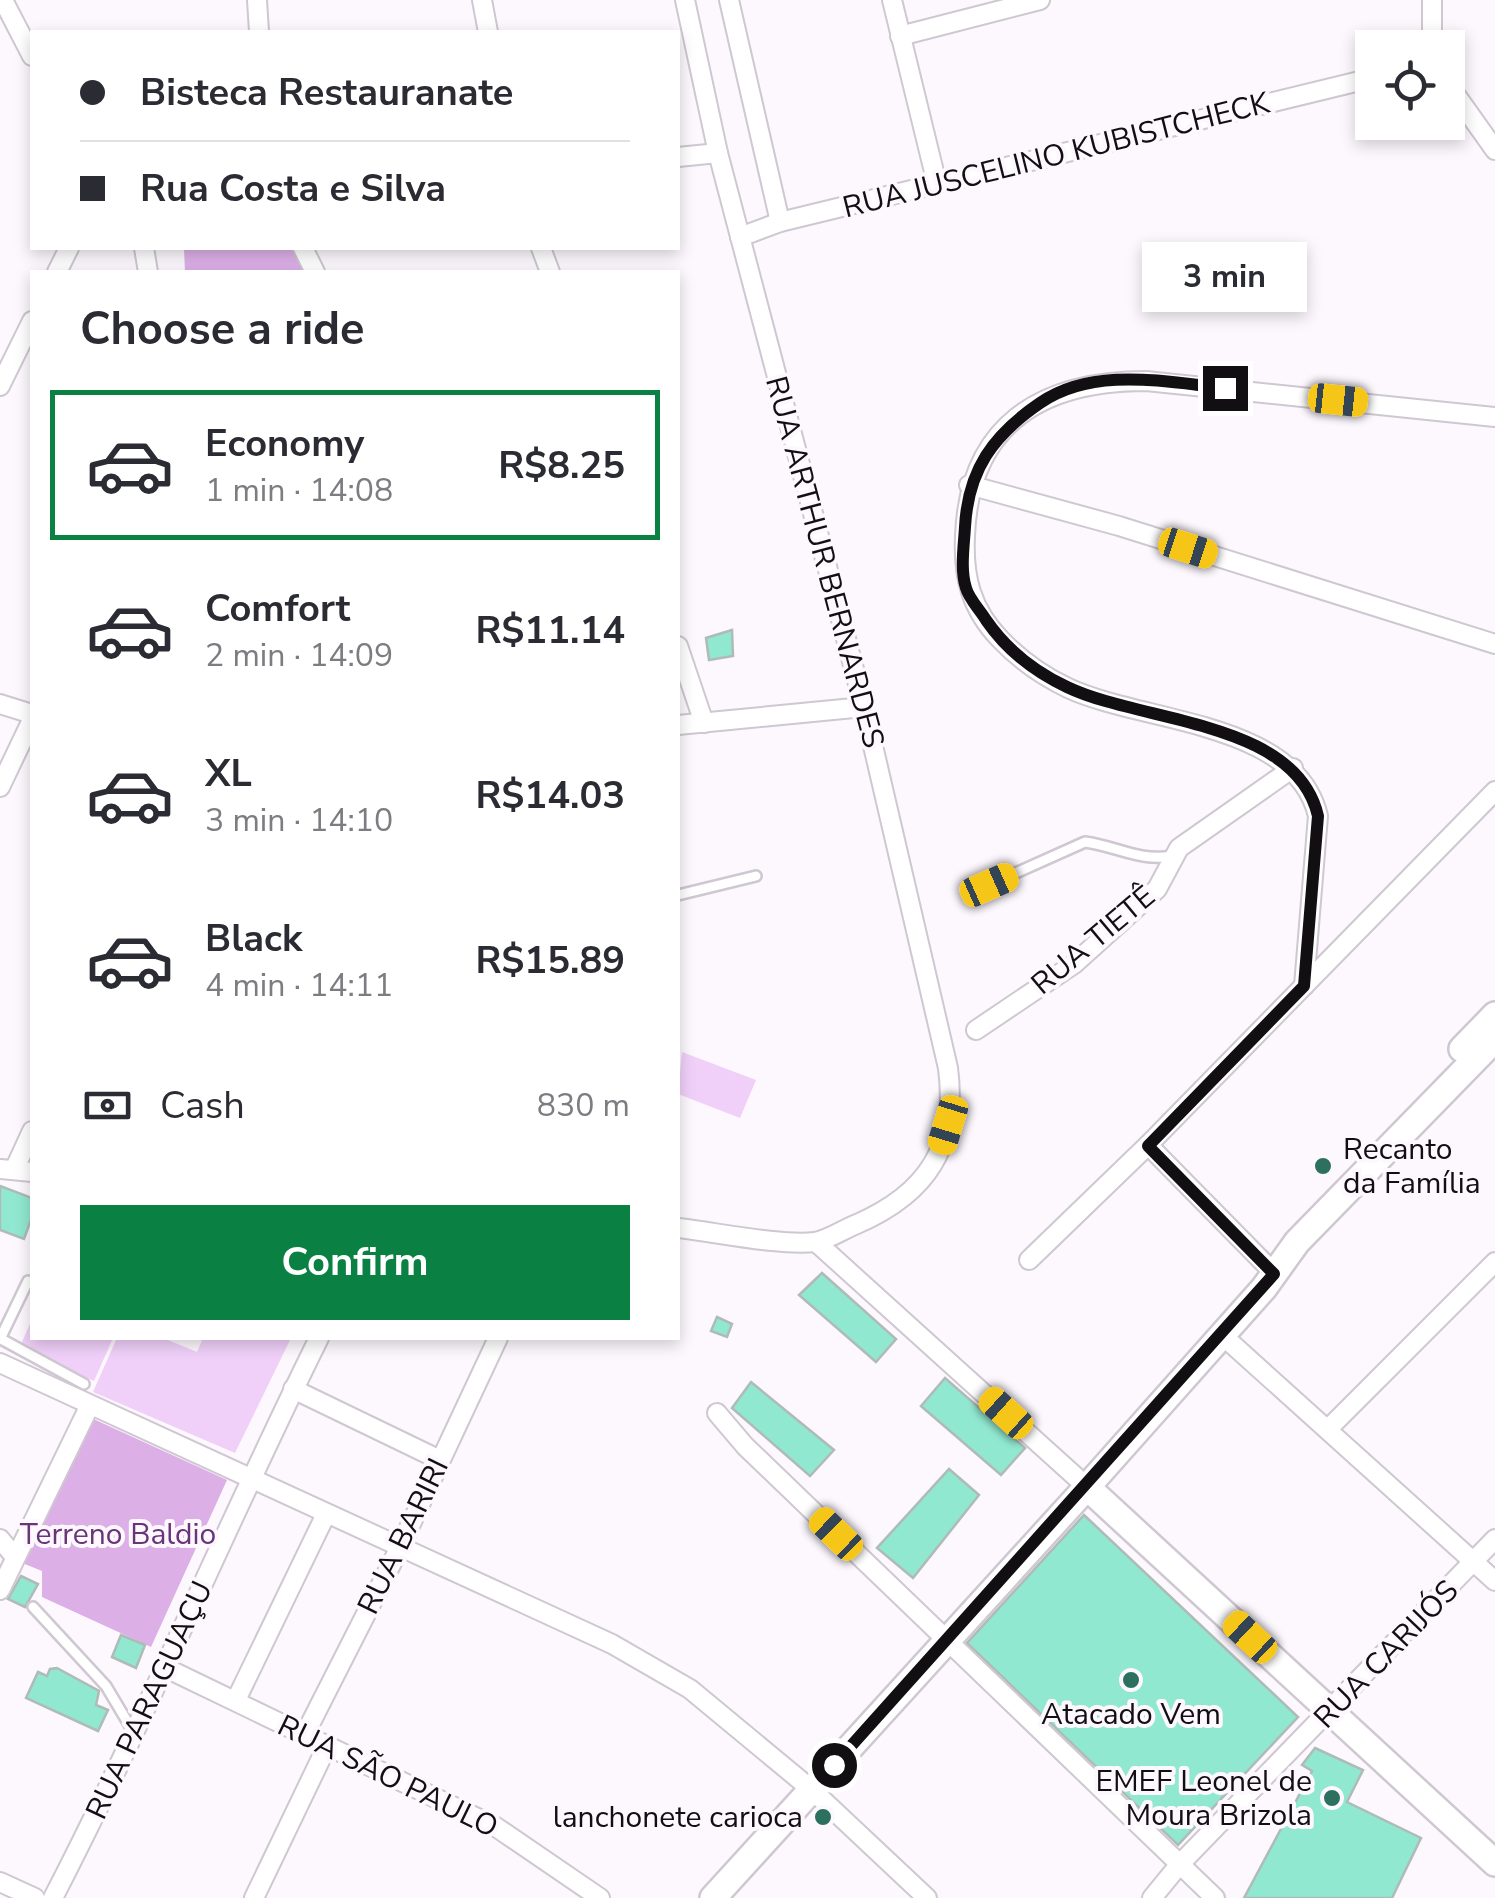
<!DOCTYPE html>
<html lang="en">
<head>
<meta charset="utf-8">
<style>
  :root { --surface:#fff; --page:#f7f7f7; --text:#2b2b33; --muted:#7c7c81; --line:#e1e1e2; --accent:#0b8043 }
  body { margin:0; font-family:"Nunito Sans",sans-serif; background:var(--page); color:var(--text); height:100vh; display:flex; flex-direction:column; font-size:38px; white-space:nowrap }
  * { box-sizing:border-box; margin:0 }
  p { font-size:32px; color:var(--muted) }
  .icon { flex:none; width:55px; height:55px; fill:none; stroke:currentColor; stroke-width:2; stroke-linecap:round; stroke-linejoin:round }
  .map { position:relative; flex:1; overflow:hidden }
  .side { position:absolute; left:30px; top:270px; width:650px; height:1070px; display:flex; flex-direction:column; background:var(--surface); border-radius:0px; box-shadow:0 5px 15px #0003 }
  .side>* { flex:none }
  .top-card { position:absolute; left:30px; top:30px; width:650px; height:220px; border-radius:0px; box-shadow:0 5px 15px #0003; display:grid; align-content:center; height:220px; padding:0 50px; background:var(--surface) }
  .tools { position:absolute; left:1355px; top:30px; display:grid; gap:20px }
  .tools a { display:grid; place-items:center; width:110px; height:110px; border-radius:0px; background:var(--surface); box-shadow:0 5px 15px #0003; font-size:50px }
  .end { position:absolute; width:45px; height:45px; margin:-22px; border:12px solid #110f12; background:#fff; box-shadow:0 0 0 5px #fff }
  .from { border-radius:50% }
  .bubble { position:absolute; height:70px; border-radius:0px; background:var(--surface); box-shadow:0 5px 15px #0003; font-size:32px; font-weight:700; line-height:70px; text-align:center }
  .car { position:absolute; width:30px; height:60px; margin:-30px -15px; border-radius:12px; box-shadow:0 0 8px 2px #0007; background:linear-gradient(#f5c518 24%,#345 0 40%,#f5c518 0 76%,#345 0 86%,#f5c518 0) }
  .top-card b { display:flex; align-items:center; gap:35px; height:95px; font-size:38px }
  .top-card b+b { border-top:2px solid var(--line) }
  .top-card i { width:25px; height:25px; background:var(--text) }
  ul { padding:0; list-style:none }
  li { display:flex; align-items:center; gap:30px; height:150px; margin:0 20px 15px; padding:0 30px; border:5px solid transparent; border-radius:0px }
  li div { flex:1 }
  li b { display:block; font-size:38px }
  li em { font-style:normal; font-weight:700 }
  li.active { border-color:var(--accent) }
  li>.icon { width:90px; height:90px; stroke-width:1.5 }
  h2 { padding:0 50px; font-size:45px; line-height:120px }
  .pay { display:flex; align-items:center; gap:25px; height:110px; padding:0 50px; font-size:38px }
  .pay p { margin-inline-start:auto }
  .button { display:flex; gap:20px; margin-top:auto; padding:20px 50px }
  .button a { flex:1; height:115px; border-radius:0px; background:var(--accent); color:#fff; font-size:40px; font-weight:700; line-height:115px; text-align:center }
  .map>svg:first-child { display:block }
</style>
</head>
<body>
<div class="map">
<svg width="1495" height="1898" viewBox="0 0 1495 1898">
  <rect width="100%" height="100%" fill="#fdf7fe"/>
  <g fill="#f0d0f9">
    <path d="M682 1052 756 1080 740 1118 678 1094Z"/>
    <path d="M32 1319V1338H113L94 1381 19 1349Z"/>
    <path d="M117 1338H163L197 1352 203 1338H291L235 1453 93 1392Z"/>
  </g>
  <g fill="#dcafe7">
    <path d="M184 248H299L315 272H185Z"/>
    <path d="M89 1417 227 1480 151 1647 42 1597V1571L20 1562Z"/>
  </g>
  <g fill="#91e8d0" stroke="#aebbb7" stroke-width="2.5">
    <path d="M732 630 733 656 709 660 706 638Z"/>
    <path d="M0 1186 32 1198V1217L24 1239 0 1230Z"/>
    <path d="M822 1273 896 1339 876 1362 799 1295Z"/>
    <path d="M717 1317 732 1324 727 1337 711 1331Z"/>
    <path d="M945 1378 1025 1448 1001 1475 921 1406Z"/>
    <path d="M751 1382 834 1450 810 1476 732 1408Z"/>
    <path d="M949 1469 979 1495 913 1578 877 1548Z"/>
    <path d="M1084 1515 1298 1717 1178 1845 967 1643Z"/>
    <path d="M21 1576 38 1584 25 1607 8 1599Z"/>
    <path d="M121 1635 145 1645 136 1668 112 1657Z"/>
    <path d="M57 1668 99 1691 96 1705 108 1710 98 1731 26 1698 38 1672 47 1676 50 1669Z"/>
    <path d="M1315 1748 1363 1770 1347 1802 1421 1838 1392 1898H1244L1312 1771 1302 1765Z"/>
  </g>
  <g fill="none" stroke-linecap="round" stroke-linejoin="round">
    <defs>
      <g id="lane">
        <path d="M989 885 1085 842C1116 846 1140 862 1172 856"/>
        <path d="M678 895 756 876"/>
        <path d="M0 1339 28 1281"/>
        <path d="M1 1339 84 1384"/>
        <path d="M33 1607 106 1686 134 1733"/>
      </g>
      <g id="street">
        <path d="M3 0 32 56"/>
        <path d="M257 0 259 32"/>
        <path d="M482 0 488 32"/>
        <path d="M729 0 780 222"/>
        <path d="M892 0 937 184"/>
        <path d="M1432 0V48"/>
        <path d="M900 36 1040 0"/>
        <path d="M1448 84 1495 150"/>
        <path d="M678 157 718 153"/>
        <path d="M740 237 780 222 1372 78"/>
        <path d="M144 248 148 272"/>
        <path d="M303 248 315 272"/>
        <path d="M541 248 550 272"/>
        <path d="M57 272 69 248"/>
        <path d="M0 386 32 321"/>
        <path d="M969 485 1119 526 1495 644"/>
        <path d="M678 646 704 723"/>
        <path d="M0 704 32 714"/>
        <path d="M678 725 864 707"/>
        <path d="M0 787 32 720"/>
        <path d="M1304 986 1318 816C1296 721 1143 723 1068 688 1043 676 1019 659 1000 639 971 609 963 577 965 536 969 425 1041 381 1146 381L1495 417"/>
        <path d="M976 1030 1074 964 1157 889 1179 848 1293 768"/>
        <path d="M1148 1145 1274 1273"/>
        <path d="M0 1169 32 1172"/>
        <path d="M14 1170 32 1131"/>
        <path d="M678 1228C715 1232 780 1246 815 1242 828 1240 844 1229 857 1224 928 1193 958 1146 948 1068L864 707 718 153 685 0"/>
        <path d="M816 1242 1087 1487"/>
        <path d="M1029 1260 1148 1145 1495 791"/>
        <path d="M1222 1335 1495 1581"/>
        <path d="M0 1363 612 1644 690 1689 812 1790 927 1898"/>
        <path d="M293 1389 440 1460"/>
        <path d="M717 1413 745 1446 1215 1898"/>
        <path d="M1328 1429 1495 1262"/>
        <path d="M0 1539 15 1557"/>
        <path d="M0 1590 90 1405"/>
        <path d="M168 1669 496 1827 600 1898"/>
        <path d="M236 1700 326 1514"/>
        <path d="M305 1734 401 1545 498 1338"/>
        <path d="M0 1882 35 1898"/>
        <path d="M53 1898C148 1714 227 1523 319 1338"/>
        <path d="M254 1898 327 1746"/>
        <path d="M1152 1898 1179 1865 1495 1539"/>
      </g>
      <g id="secondary">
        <path d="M1462 1049 1495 1015"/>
        <path d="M1087 1487 1495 1863"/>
        <path d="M713 1898 1087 1487 1264 1288 1297 1242 1495 1039"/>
      </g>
    </defs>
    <use href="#lane" stroke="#cfc7d1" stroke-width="14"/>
    <use href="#street" stroke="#cfc7d1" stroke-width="22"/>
    <use href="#secondary" stroke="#cfc7d1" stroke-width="30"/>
    <use href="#lane" stroke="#fff" stroke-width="9"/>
    <use href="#street" stroke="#fff" stroke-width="18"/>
    <use href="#secondary" stroke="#fff" stroke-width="25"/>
  </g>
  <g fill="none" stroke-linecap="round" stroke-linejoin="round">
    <path stroke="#110f12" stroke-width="12" d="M834 1765 1274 1274 1148 1146 1304 986 1318 816C1296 720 1142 723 1067 687 1035 672 1006 649 986 620 980 610 969 599 966 588 960 570 964 545 965 527 968 470 993 435 1040 403 1093 366 1165 382 1225 388"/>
  </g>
  <g fill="#2e705f" stroke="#fdf7fe" stroke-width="4">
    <circle cx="1323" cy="1166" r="10"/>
    <circle cx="1131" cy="1680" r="10"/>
    <circle cx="1332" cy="1798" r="10"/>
    <circle cx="823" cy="1817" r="10"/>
  </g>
  <g text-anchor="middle" stroke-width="8" stroke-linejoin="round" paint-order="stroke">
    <g font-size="30" fill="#110f12" stroke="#fdf7fe">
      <text transform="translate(1056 155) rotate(-14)" y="10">RUA JUSCELINO KUBISTCHECK</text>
      <text transform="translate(825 562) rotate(75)" y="10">RUA ARTHUR BERNARDES</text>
      <text transform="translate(1093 940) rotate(-40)" y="10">RUA TIETÊ</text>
      <text transform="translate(403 1536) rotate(-64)" y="10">RUA BARIRI</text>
      <text transform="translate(1386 1654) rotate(-46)" y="10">RUA CARIJÓS</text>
      <text transform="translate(149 1700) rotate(-65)" y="10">RUA PARAGUAÇU</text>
      <text transform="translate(388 1776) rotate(26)" y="10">RUA SÃO PAULO</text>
    </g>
    <g font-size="30" fill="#110f12" stroke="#fdf7fe" text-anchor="end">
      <text x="1343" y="1159" text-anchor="start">Recanto<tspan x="1343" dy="34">da Família</tspan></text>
      <text x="1131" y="1724" text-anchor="middle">Atacado Vem</text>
      <text x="1312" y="1791">EMEF Leonel de<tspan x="1312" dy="34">Moura Brizola</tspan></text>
      <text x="803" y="1827">lanchonete carioca</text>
    </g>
    <g font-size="30" fill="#6a3578" stroke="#fdf7fe">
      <text x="118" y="1544">Terreno Baldio</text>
    </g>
  </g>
</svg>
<div class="tools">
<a><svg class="icon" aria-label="locate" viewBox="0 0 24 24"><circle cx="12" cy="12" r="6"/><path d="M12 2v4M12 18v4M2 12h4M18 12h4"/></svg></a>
</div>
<i class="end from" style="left:834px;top:1765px"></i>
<i class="end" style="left:1225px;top:388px"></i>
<div class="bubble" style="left:1142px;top:242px;width:165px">3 min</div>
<i class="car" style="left:1338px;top:400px;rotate:96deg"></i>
<i class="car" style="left:1188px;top:548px;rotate:108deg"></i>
<i class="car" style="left:989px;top:885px;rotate:66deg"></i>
<i class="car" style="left:948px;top:1125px;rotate:197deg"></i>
<i class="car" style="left:1006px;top:1413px;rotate:312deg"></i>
<i class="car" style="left:836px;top:1534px;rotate:314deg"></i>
<i class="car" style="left:1250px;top:1637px;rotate:313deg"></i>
<div class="top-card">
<b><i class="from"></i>Bisteca Restauranate</b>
<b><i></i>Rua Costa e Silva</b>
</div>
<section class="side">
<h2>Choose a ride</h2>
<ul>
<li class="active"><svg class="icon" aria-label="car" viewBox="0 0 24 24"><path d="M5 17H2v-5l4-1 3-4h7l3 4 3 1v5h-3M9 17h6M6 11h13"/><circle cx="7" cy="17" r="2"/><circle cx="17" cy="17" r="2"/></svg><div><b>Economy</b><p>1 min · 14:08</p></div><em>R$8.25</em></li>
<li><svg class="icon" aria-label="car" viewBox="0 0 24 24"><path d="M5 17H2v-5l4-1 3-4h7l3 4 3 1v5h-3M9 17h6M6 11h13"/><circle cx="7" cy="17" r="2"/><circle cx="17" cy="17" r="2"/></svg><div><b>Comfort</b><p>2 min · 14:09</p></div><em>R$11.14</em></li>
<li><svg class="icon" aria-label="car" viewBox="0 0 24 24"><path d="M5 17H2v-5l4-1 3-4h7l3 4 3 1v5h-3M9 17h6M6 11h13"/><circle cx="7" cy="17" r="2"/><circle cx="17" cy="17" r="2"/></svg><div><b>XL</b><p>3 min · 14:10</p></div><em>R$14.03</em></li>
<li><svg class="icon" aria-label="car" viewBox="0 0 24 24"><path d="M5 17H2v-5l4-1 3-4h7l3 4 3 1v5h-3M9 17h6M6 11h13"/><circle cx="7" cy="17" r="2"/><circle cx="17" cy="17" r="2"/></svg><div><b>Black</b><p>4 min · 14:11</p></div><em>R$15.89</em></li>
</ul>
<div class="pay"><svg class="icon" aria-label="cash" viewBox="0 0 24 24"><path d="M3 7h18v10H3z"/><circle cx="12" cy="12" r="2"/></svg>Cash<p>830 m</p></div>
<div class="button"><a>Confirm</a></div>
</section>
</div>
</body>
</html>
